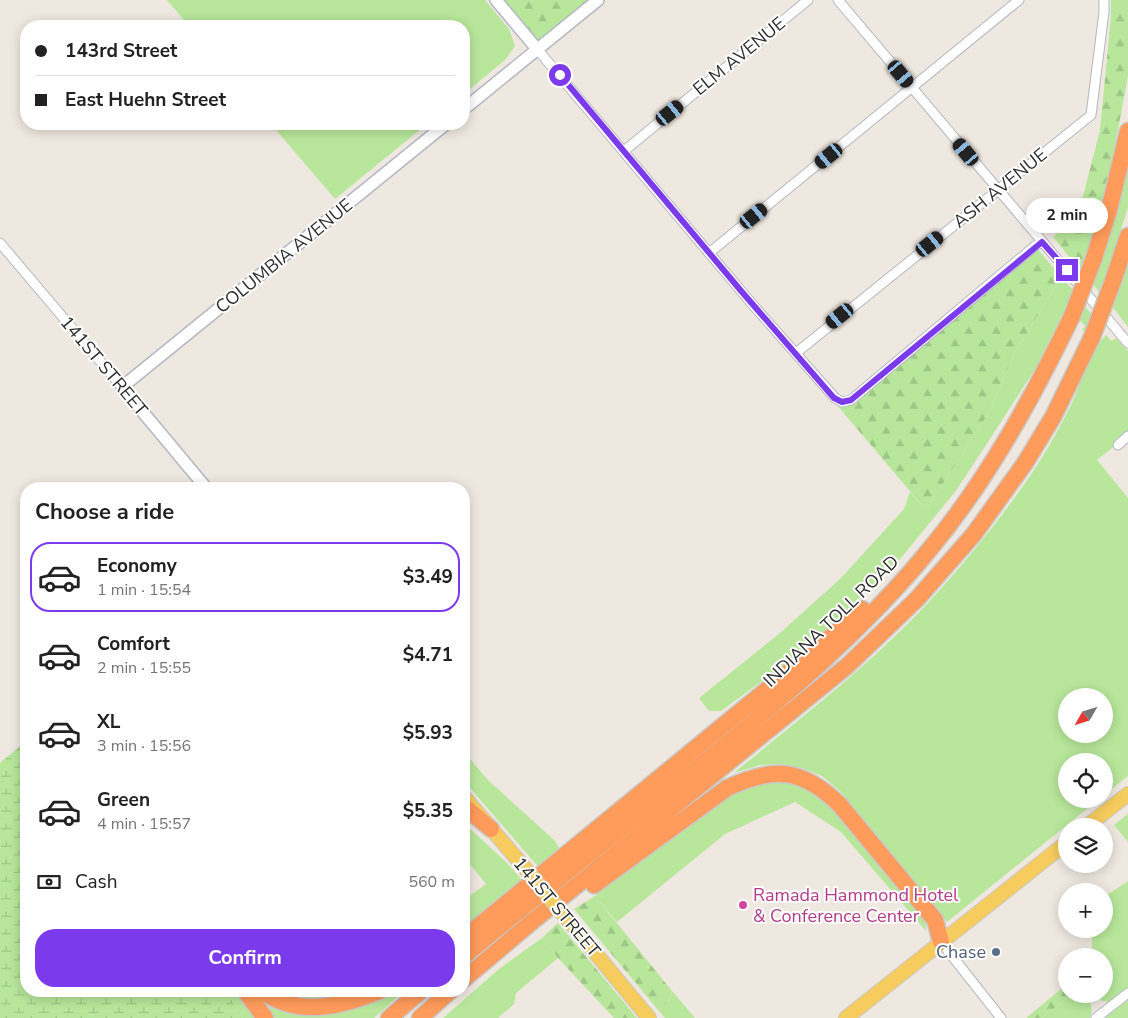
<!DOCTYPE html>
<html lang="en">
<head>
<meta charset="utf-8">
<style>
  :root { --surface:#fff; --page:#f2f2f2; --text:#222; --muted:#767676; --line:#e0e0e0; --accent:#7c3aed }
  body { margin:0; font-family:"Nunito Sans",sans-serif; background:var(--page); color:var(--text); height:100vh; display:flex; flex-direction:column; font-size:19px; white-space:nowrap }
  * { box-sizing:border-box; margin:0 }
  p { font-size:16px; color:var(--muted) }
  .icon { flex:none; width:28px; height:28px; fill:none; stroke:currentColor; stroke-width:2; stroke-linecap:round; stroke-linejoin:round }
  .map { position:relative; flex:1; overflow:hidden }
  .details { position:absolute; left:20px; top:482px; width:450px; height:515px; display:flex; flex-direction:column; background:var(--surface); border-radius:20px; box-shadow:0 2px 12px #0003 }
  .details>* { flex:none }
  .guide { position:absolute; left:20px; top:20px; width:450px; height:110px; border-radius:20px; box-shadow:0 2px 12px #0003; display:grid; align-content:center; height:110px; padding:0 15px; background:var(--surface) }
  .needle { width:32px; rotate:231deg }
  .fabs { position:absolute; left:1058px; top:688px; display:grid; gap:10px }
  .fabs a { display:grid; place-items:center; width:55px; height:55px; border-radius:50%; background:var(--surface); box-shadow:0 2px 12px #0003; font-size:25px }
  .end { position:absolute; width:22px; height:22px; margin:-11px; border:6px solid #7c3aed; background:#fff; box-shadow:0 0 0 2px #fff }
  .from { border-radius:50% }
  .bubble { position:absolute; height:35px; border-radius:18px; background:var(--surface); box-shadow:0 2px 12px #0003; font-size:16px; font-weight:700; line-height:35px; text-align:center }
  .car { position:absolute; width:15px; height:30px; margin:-15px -8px; border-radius:6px; box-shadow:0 0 4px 1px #0007; background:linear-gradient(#222 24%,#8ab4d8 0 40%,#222 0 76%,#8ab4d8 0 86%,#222 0) }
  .guide b { display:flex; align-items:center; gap:18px; height:48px; font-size:19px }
  .guide b+b { border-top:1px solid var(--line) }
  .guide i { width:12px; height:12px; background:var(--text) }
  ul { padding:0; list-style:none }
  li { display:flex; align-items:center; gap:15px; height:70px; margin:0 10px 8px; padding:0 5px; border:2px solid transparent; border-radius:20px }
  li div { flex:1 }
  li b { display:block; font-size:19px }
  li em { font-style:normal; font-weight:700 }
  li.current { border-color:var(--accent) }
  li>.icon { width:45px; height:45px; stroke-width:1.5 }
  h2 { padding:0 15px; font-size:22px; line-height:60px }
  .pay { display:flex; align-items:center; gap:12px; height:55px; padding:0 15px; font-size:19px }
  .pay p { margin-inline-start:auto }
  .action { display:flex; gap:10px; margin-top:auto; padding:10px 15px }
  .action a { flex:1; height:58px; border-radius:20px; background:var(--accent); color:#fff; font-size:20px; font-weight:700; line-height:58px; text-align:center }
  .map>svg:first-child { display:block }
</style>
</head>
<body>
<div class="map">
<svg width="1128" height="1018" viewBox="0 0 1128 1018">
  <defs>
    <pattern id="forest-firs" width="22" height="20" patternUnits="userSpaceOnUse" patternTransform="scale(1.25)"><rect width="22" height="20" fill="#b8e79b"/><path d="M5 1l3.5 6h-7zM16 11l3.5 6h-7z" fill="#9ec686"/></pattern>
    <pattern id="wetland-marsh" width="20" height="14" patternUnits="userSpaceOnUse" patternTransform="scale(1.25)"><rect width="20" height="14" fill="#b8e79b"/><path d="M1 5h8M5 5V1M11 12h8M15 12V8" fill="none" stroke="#9ec686"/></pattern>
  </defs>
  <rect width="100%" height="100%" fill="#efe8e0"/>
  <g fill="#b8e79b" fill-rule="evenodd">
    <path d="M167 0H485L509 29 515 46 506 59 464 94V26H189Z"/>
    <path d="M271 124H427L335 199Z"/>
    <path d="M1128 167V207L1101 294 1092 283 1120 198Z"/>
    <path d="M1128 261V327L1112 306Z"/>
    <path d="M1061 277 1074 291 1037 366 988 442 955 492 901 558 810 646 721 711H709L699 698 779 634 841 578 904 509 910 492 926 510 990 411 1014 354Z"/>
    <path d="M1084 305 1093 316 1086 333 1082 330 1085 326 1078 318Z"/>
    <path d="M1106 335 1111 341 1116 338 1128 351V435L1097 460 1128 498V776L1104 795V761H1066V799H1099L947 922 840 791 822 776 802 768 780 764 760 765 734 773C781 734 830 696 876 654 928 607 974 553 1016 496 1037 468 1055 437 1071 405 1082 382 1089 353 1106 335ZM1066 696H1104V734H1066Z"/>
    <path d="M464 752 488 780 555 841 559 848 557 855 541 870 464 781Z"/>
    <path d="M784 781 804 787 823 799 842 819 926 920V931L841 832 795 802 725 834 617 922 595 896 689 824 739 789 763 782Z"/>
    <path d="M1128 814V842L1114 825Z"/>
    <path d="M464 823 509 865 525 884 464 928V900L486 884 464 857Z"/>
    <path d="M1128 881V988L1111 1002 1102 1001 1097 994H1104V956H1092V929H1104V897Z"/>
    <path d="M542 938 558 958 516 993 514 1004 498 1018H443L499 969Z"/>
    <path d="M226 991H237L256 1018H243Z"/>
    <path d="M280 991H360C335 997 304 1006 280 991Z"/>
    <path d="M393 991 403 992 374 1018H274L268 1009 273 1005C313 1018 356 1011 393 991Z"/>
    <path d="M672 991 695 1018H665L659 1011 669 1000Z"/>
    <path d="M1072 994H1086C1091 1002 1093 1009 1090 1018H1042Z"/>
    <path d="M1128 1000V1018H1105Z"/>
  </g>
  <g fill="url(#forest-firs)">
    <path d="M496 0H598L537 49Z"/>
    <path d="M1111 0H1128V76L1108 183 1090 248 1082 272 1053 237 1078 216 1100 130 1111 17Z"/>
    <path d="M1035 246 1061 277 1014 354 990 411 926 510 836 404 842 402Z"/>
    <path d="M595 896 672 991 669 1000 659 1011 574 909Z"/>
    <path d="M558 923 637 1018H614L558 958 542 938Z"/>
    <path d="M1066 985V994H1072L1042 1018H1026Z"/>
  </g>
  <path fill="url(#wetland-marsh)" d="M26 741V991H226L243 1018H0V763Z"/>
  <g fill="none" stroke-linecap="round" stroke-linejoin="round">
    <defs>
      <g id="minor">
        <path d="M838 0 1128 343"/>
        <path d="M537 49 753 305 835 398 842 402 851 400 1035 246 1042 242"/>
        <path d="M624 151 808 0"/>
        <path d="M0 243 122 387"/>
        <path d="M709 253 1019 0"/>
        <path d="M796 353 1091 115 1104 12V0"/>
        <path d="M1118 445 1128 436"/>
        <path d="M941 942 1001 1018"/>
        <path d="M1096 1018 1128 993"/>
      </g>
      <g id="tertiary">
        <path d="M496 0 537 49"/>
        <path d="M464 109 598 0"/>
        <path d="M207 489 122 387 446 124"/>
      </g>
      <g id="primary">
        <path d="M464 797 524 867"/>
        <path d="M1087 826 1128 794"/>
        <path d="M573 926 649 1018"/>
        <path d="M846 1018 1066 843"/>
      </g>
      <g id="motorway">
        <path d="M1094 258 1109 210 1128 131"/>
        <path d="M1113 281 1128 236"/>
        <path d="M464 806 491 829"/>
        <path d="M594 885 727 788C774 766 802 768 840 805L935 920 941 942"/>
        <path d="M464 938 830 638 862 609"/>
        <path d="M464 956C541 892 620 830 698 767 781 700 862 632 930 549 988 479 1033 397 1072 316"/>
        <path d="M464 979 534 920 847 666 917 599 974 534 1025 463 1053 417 1092 337"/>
        <path d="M245 991 265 1018"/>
        <path d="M262 991C298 1017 340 1007 379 991"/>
        <path d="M389 1018 421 991"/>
        <path d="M420 1018 450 991"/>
      </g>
    </defs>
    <use href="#minor" stroke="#b3b7c1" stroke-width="11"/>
    <use href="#tertiary" stroke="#b3b7c1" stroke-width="14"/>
    <use href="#primary" stroke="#c8c8c8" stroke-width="16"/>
    <use href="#motorway" stroke="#c8c8c8" stroke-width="19"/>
    <use href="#minor" stroke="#fff" stroke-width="9"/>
    <use href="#tertiary" stroke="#fff" stroke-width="11"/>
    <use href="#primary" stroke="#f6cc5e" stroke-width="14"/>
    <use href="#motorway" stroke="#ff9b5b" stroke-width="16"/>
    <defs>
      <path id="primary-bridge" d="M524 867 573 926"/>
      <g id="motorway-bridge">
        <path d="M1072 316 1094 258"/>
        <path d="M1092 337 1113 281"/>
      </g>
    </defs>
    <use href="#primary-bridge" stroke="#c8c8c8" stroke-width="16" stroke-linecap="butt"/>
    <use href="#motorway-bridge" stroke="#c8c8c8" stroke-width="19" stroke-linecap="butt"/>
    <use href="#primary-bridge" stroke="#f6cc5e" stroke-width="14"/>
    <use href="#motorway-bridge" stroke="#ff9b5b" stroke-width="16"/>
  </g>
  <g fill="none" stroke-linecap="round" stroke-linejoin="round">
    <path stroke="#7c3aed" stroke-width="6" d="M560 75 742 292 834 398 842 402 851 400 1042 242 1067 270"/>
  </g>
  <circle fill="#d1479c" stroke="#fff" stroke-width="2" cx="743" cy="905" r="5"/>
  <circle fill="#5c6f8a" stroke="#fff" stroke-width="2" cx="996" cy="952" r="5"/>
  <g text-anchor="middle" stroke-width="4" stroke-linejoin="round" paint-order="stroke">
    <g font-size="18" fill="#2d2d2d" stroke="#fff">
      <text transform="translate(739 56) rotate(-39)" y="6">ELM AVENUE</text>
      <text transform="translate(1000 188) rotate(-39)" y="6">ASH AVENUE</text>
      <text transform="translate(284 256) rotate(-39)" y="6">COLUMBIA AVENUE</text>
      <text transform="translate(104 366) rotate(50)" y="6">141ST STREET</text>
      <text transform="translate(831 621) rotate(-44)" y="6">INDIANA TOLL ROAD</text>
      <text transform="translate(557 907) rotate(50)" y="6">141ST STREET</text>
    </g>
    <g font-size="18" fill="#b23c85" stroke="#fff" text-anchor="start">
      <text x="753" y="901">Ramada Hammond Hotel<tspan x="753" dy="21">&amp; Conference Center</tspan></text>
    </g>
    <g font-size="18" fill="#4e5e75" stroke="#fff" text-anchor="end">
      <text x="986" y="958">Chase</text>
    </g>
  </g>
</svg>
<div class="fabs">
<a><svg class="needle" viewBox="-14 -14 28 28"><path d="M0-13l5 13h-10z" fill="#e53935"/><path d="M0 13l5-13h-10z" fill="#767676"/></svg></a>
<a><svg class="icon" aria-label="locate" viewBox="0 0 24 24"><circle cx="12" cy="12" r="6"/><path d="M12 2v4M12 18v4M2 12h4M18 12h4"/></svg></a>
<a><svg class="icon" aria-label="layers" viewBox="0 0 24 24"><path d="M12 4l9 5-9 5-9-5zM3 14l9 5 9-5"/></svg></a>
<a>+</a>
<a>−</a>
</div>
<i class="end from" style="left:560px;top:75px"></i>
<i class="end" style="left:1067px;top:270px"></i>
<div class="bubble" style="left:1026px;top:198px;width:82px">2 min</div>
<i class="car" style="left:901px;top:74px;rotate:140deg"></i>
<i class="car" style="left:670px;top:113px;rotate:51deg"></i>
<i class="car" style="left:966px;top:152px;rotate:320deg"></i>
<i class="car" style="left:829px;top:156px;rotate:231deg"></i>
<i class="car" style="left:754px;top:216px;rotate:51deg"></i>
<i class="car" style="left:930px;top:244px;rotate:51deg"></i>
<i class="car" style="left:840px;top:316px;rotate:231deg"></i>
<div class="guide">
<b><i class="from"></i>143rd Street</b>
<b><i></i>East Huehn Street</b>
</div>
<section class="details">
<h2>Choose a ride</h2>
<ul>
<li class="current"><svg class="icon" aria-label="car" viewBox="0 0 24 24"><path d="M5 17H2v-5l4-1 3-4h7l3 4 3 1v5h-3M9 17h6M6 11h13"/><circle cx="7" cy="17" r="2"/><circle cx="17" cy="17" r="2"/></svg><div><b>Economy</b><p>1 min · 15:54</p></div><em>$3.49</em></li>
<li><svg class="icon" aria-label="car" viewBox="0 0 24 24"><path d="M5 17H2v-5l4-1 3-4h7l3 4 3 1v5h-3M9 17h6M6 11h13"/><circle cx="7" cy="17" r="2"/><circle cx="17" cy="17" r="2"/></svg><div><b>Comfort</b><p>2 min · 15:55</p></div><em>$4.71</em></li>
<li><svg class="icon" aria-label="car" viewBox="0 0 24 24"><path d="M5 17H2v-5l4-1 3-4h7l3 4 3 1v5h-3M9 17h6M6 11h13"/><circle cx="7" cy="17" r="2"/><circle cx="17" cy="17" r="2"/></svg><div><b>XL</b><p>3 min · 15:56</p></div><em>$5.93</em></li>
<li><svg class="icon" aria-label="car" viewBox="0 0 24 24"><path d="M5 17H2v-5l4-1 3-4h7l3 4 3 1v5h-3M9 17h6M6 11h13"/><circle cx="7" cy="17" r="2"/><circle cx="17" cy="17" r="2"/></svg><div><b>Green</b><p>4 min · 15:57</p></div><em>$5.35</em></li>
</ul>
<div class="pay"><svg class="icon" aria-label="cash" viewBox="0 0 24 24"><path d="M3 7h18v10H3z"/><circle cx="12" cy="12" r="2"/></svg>Cash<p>560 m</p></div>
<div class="action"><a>Confirm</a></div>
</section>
</div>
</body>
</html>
